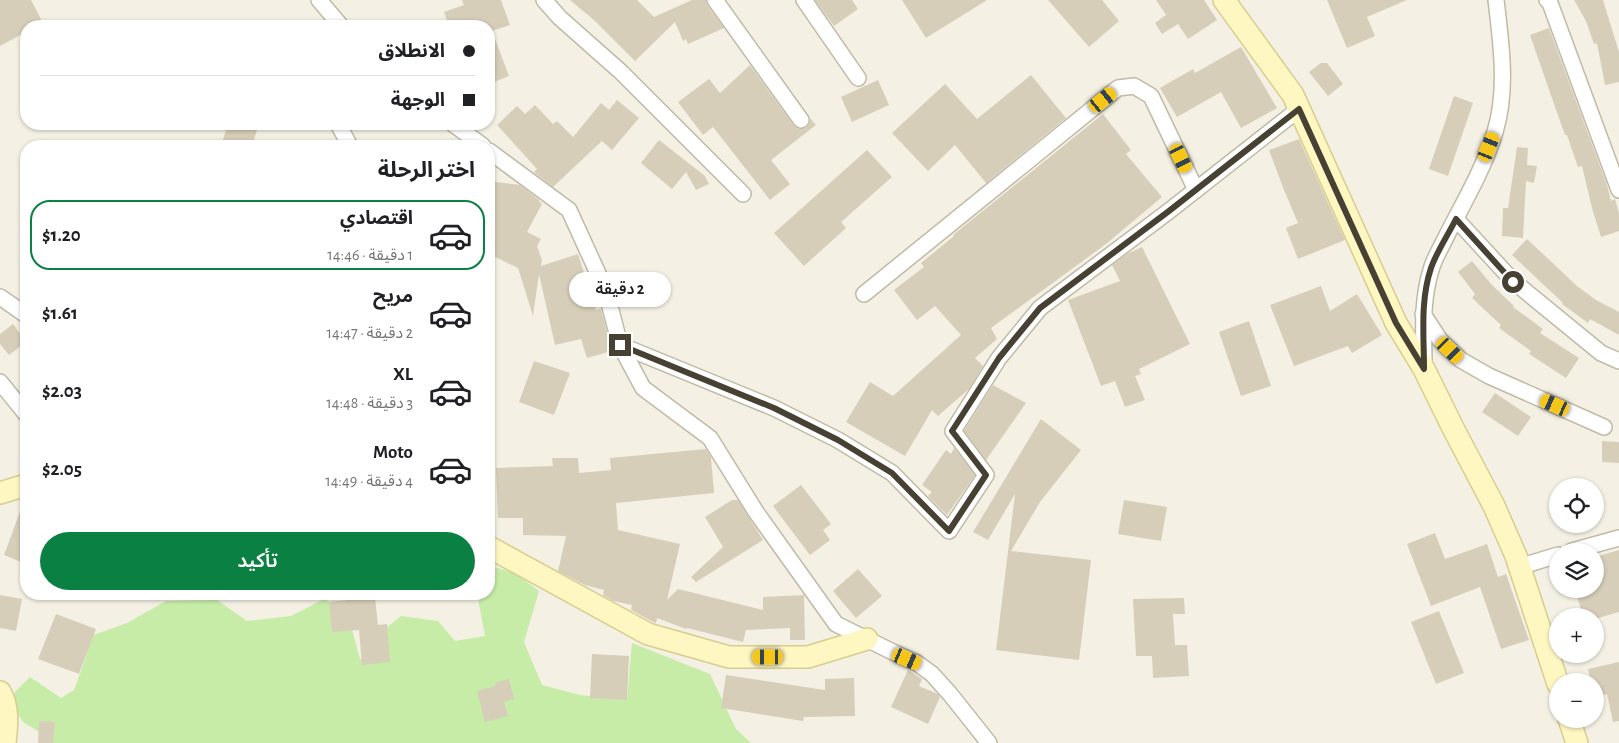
<!DOCTYPE html>
<html lang="ar">
<head>
<meta charset="utf-8">
<style>
  :root { --surface:#fff; --page:#f2f2f2; --text:#202124; --muted:#757577; --line:#e0e0e0; --accent:#0b8043 }
  body { margin:0; font-family:"Alegreya Sans","Noto Sans Arabic",sans-serif; background:var(--page); color:var(--text); direction:rtl; height:100vh; display:flex; flex-direction:column; font-size:19px; white-space:nowrap }
  * { box-sizing:border-box; margin:0 }
  p { font-size:16px; color:var(--muted) }
  .icon { flex:none; width:28px; height:28px; fill:none; stroke:currentColor; stroke-width:2; stroke-linecap:round; stroke-linejoin:round }
  .map { position:relative; flex:1; overflow:hidden; direction:ltr }
  .drawer { position:absolute; left:20px; top:140px; width:475px; height:460px; display:flex; flex-direction:column; background:var(--surface); border-radius:20px; box-shadow:0 1px 4px #0004; direction:rtl }
  .drawer>* { flex:none }
  .hud { position:absolute; left:20px; top:20px; width:475px; height:110px; border-radius:20px; box-shadow:0 1px 4px #0004; direction:rtl; display:grid; align-content:center; height:110px; padding:0 20px; background:var(--surface) }
  .fabs { position:absolute; left:1549px; top:478px; display:grid; gap:10px }
  .fabs a { display:grid; place-items:center; width:55px; height:55px; border-radius:50%; background:var(--surface); box-shadow:0 1px 4px #0004; font-size:25px }
  .end { position:absolute; width:22px; height:22px; margin:-11px; border:6px solid #464133; background:#fff; box-shadow:0 0 0 2px #fff }
  .from { border-radius:50% }
  .bubble { position:absolute; height:35px; border-radius:18px; background:var(--surface); box-shadow:0 1px 4px #0004; font-size:16px; font-weight:600; line-height:35px; text-align:center; direction:rtl }
  .car { position:absolute; width:15px; height:30px; margin:-15px -8px; border-radius:6px; box-shadow:0 0 4px 1px #0007; background:linear-gradient(#f5c518 24%,#345 0 40%,#f5c518 0 76%,#345 0 86%,#f5c518 0) }
  .hud b { display:flex; align-items:center; gap:18px; height:48px; font-size:19px }
  .hud b+b { border-top:1px solid var(--line) }
  .hud i { width:12px; height:12px; background:var(--text) }
  ul { padding:0; list-style:none }
  li { display:flex; align-items:center; gap:15px; height:70px; margin:0 10px 8px; padding:0 10px; border:2px solid transparent; border-radius:20px }
  li div { flex:1 }
  li b { display:block; font-size:19px }
  li em { font-style:normal; font-weight:600 }
  li.current { border-color:var(--accent) }
  li>.icon { width:45px; height:45px; stroke-width:1.5 }
  h2 { padding:0 20px; font-size:22px; line-height:60px }
  .primary-button { display:flex; gap:10px; margin-top:auto; padding:10px 20px }
  .primary-button a { flex:1; height:58px; border-radius:30px; background:var(--accent); color:#fff; font-size:20px; font-weight:600; line-height:58px; text-align:center }
  .map>svg:first-child { display:block }
</style>
</head>
<body>
<div class="map">
<svg width="1619" height="743" viewBox="0 0 1619 743">
  <rect width="100%" height="100%" fill="#f4f1e4"/>
  <path fill="#c6eca8" d="M489 565 516 574 539 591 524 642 542 685 580 695 627 700 632 643 710 674 736 729 751 743H53L52 740 23 722 9 698 30 677 61 698 74 690 86 657 91 636 127 623 166 601 217 600 247 621 291 616 324 599 347 611 360 659 389 657 385 629 401 616 438 621 455 641 485 636 477 594H489Z"/>
  <g fill="#d6ceb8">
    <path d="M0 0H31L43 23 36 26H26V32L0 46Z"/>
    <path d="M462 0H501L510 25 492 31 509 76 489 84V26H449L444 12 464 5Z"/>
    <path d="M570 0H637L654 17 692 0H706L707 5 724 28 688 44 686 39 683 41 675 22 635 61 595 21Z"/>
    <path d="M815 0H852L858 9 834 26Z"/>
    <path d="M902 0H987L926 38Z"/>
    <path d="M1048 0H1102L1119 21 1089 47Z"/>
    <path d="M1156 0H1204L1217 20 1188 39 1178 24 1162 34 1155 23 1166 15Z"/>
    <path d="M1327 0H1407L1367 17 1375 36 1347 48Z"/>
    <path d="M1574 0H1603L1619 52V82L1605 85 1597 43 1594 44 1586 21Z"/>
    <path d="M1549 28 1607 185 1611 201 1615 199 1619 213V231L1601 237 1592 208 1582 166 1578 167 1567 135H1565L1554 104 1530 35Z"/>
    <path d="M1241 47 1277 108 1241 128 1221 92 1177 117 1160 88 1193 69 1195 73Z"/>
    <path d="M1321 63H1327L1343 84 1328 96 1309 72Z"/>
    <path d="M750 65 794 126 798 129 806 128 810 123V118L816 125 771 160 790 184 770 200 713 127 703 135 678 102 709 79 720 93Z"/>
    <path d="M1031 75 1066 118 986 183 955 145 928 171 892 133 945 84 977 119Z"/>
    <path d="M878 80 889 105 852 122 841 97Z"/>
    <path d="M1454 96 1473 103 1448 176 1429 169Z"/>
    <path d="M617 100 639 118 612 150 602 141 553 187 534 172 537 169 497 125 517 106 525 114 535 105 553 124 557 121 573 137 601 103 609 110Z"/>
    <path d="M1103 114 1131 150 1126 154 1162 197 1106 244 991 328 997 339 975 358 983 366 969 389 938 416 932 410 905 456 846 422 870 382 893 396 961 335 935 306 917 320 894 290 924 267 921 263 954 236 953 235Z"/>
    <path d="M228 124H259L252 146H221Z"/>
    <path d="M1299 139 1345 240 1298 259 1286 228 1298 223 1284 190 1269 150Z"/>
    <path d="M659 140 705 176 709 184 696 190 686 172 672 189 641 163Z"/>
    <path d="M1517 147 1528 148 1527 165 1537 166 1534 183 1526 181 1523 238 1502 236 1503 208H1508Z"/>
    <path d="M867 150 892 177 841 222 846 228 804 266 774 233Z"/>
    <path d="M489 181 520 185 539 200V201L542 204 527 232 541 239 537 246 542 260 541 266 578 254 596 310 601 309 612 351 587 358 581 339 555 345 539 274 533 316 518 268 489 254Z"/>
    <path d="M1527 239 1577 286 1596 300 1619 312V335L1590 319 1588 323 1562 304 1563 303 1512 255Z"/>
    <path d="M1142 247 1190 344 1139 369 1141 374 1135 376 1145 400 1125 407 1115 381 1101 386 1068 300 1120 281 1112 265 1127 254Z"/>
    <path d="M1472 261 1491 284 1514 306 1513 307 1543 329 1540 333 1579 358 1566 378 1529 354 1531 351 1499 328 1501 325 1472 298 1475 294 1458 272Z"/>
    <path d="M1321 286 1330 311 1357 294 1382 335 1352 353 1348 346 1294 366 1270 305Z"/>
    <path d="M1249 321 1271 386 1241 396 1219 332Z"/>
    <path d="M13 324 26 342 9 355 0 344V334Z"/>
    <path d="M534 361 570 373 554 415 519 402Z"/>
    <path d="M993 385 1026 403 986 460 964 431Z"/>
    <path d="M1495 393 1531 417 1518 436 1482 412Z"/>
    <path d="M1041 419 1081 450 1040 502 1011 551 1091 560 1079 660 996 650 1015 494 988 540 973 532Z"/>
    <path d="M1602 441 1619 442V463L1602 462Z"/>
    <path d="M954 448 975 475 947 515 928 496 932 492 922 485 946 450 951 454Z"/>
    <path d="M706 449 711 457 714 493 616 503 618 530 680 544 667 600 678 589 763 610V597L804 595 805 640H790V628L746 630 743 642 687 628 686 629 657 618 656 623 653 622 631 610 632 605 613 601 603 595 604 590 585 585 558 571 566 536 523 535V518H498L496 468 553 466 552 458H578L579 473 611 470 610 458Z"/>
    <path d="M801 485 831 524 823 530 830 540 810 555 773 506Z"/>
    <path d="M25 498 26 499V564L4 555Z"/>
    <path d="M732 500H738L763 540 696 582 691 577 723 547 705 517Z"/>
    <path d="M1124 500 1167 507 1161 541 1118 534Z"/>
    <path d="M1435 533 1445 559 1487 544 1498 577 1506 574 1529 640 1501 649 1480 587 1431 606 1407 544Z"/>
    <path d="M1619 550V612L1595 619V616H1583L1575 589H1595V557Z"/>
    <path d="M858 569 882 596 856 618 833 591Z"/>
    <path d="M0 595 22 599 16 631 0 628Z"/>
    <path d="M375 597 378 625 387 624 390 662 362 665 359 630 332 632 329 602Z"/>
    <path d="M1184 598 1185 614H1173L1175 645H1187L1189 676 1153 678 1152 656H1136L1133 599Z"/>
    <path d="M1439 611 1464 673 1436 684 1411 622Z"/>
    <path d="M56 614 96 629 79 674 38 659Z"/>
    <path d="M592 654 629 656 627 700 590 698Z"/>
    <path d="M1619 662V721L1613 722 1607 694 1595 697V681H1591L1588 669Z"/>
    <path d="M908 670 922 679 919 686 938 694 940 697 928 724 891 707Z"/>
    <path d="M726 675 825 690V679L854 678 855 716 804 717 803 721 721 708Z"/>
    <path d="M509 679 514 699 504 702 508 716 485 722 477 691 496 686 495 683Z"/>
    <path d="M39 721 55 722 53 743H38Z"/>
  </g>
  <g fill="none" stroke-linecap="round" stroke-linejoin="round">
    <defs>
      <g id="street">
        <path d="M319 0 341 26"/>
        <path d="M544 0 560 18 621 72 743 194"/>
        <path d="M715 0 801 120"/>
        <path d="M804 0 858 78"/>
        <path d="M1547 0 1550 3 1619 190"/>
        <path d="M338 124 350 146"/>
        <path d="M453 124 483 146"/>
        <path d="M489 151 569 210 606 291 620 345 643 388 710 438 756 512 836 624 897 654 917 663 932 674 950 694 989 743"/>
        <path d="M1456 219 1513 281 1601 353 1619 361"/>
        <path d="M864 294 1118 88 1134 86 1151 96 1196 190"/>
        <path d="M0 297 26 315"/>
        <path d="M1423 314 1440 340 1461 360 1489 376 1604 427"/>
        <path d="M620 345 774 408 838 440 892 473 949 531 986 475 953 431 999 358 1040 308 1169 211 1299 109"/>
        <path d="M1424 368C1424 334 1421 302 1431 270 1434 258 1442 246 1447 235 1464 202 1484 168 1495 132 1508 89 1501 43 1496 0"/>
        <path d="M0 382 26 414"/>
        <path d="M1572 551 1619 538"/>
        <path d="M1519 567 1558 555"/>
      </g>
      <g id="secondary">
        <path d="M1224 0 1293 95 1396 323 1424 369 1453 428 1494 506 1516 556 1558 684"/>
        <path d="M0 493 26 485"/>
        <path d="M489 547 648 634 729 657H808L867 639"/>
        <path d="M0 692C9 707 7 726 5 743"/>
        <path d="M1569 719 1577 743"/>
      </g>
    </defs>
    <use href="#street" stroke="#c0baa6" stroke-width="18"/>
    <use href="#secondary" stroke="#d7cd8f" stroke-width="24"/>
    <use href="#street" stroke="#fff" stroke-width="15"/>
    <use href="#secondary" stroke="#fff7c2" stroke-width="21"/>
  </g>
  <g fill="none" stroke-linecap="round" stroke-linejoin="round">
    <path stroke="#464133" stroke-width="6" d="M620 345 774 408 838 440 892 473 949 531 986 475 952 431 999 358 1040 308 1169 211 1299 109 1396 323 1424 369C1424 335 1420 301 1431 268 1437 251 1448 235 1456 219L1513 282"/>
  </g>
</svg>
<div class="fabs">
<a><svg class="icon" aria-label="locate" viewBox="0 0 24 24"><circle cx="12" cy="12" r="6"/><path d="M12 2v4M12 18v4M2 12h4M18 12h4"/></svg></a>
<a><svg class="icon" aria-label="layers" viewBox="0 0 24 24"><path d="M12 4l9 5-9 5-9-5zM3 14l9 5 9-5"/></svg></a>
<a>+</a>
<a>−</a>
</div>
<i class="end from" style="left:1513px;top:282px"></i>
<i class="end" style="left:620px;top:345px"></i>
<div class="bubble" style="left:569px;top:272px;width:102px">2 دقيقة</div>
<i class="car" style="left:1103px;top:100px;rotate:51deg"></i>
<i class="car" style="left:1489px;top:147px;rotate:22deg"></i>
<i class="car" style="left:1181px;top:158px;rotate:154deg"></i>
<i class="car" style="left:1450px;top:350px;rotate:134deg"></i>
<i class="car" style="left:1555px;top:405px;rotate:294deg"></i>
<i class="car" style="left:768px;top:657px;rotate:270deg"></i>
<i class="car" style="left:907px;top:659px;rotate:113deg"></i>
<div class="hud">
<b><i class="from"></i>الانطلاق</b>
<b><i></i>الوجهة</b>
</div>
<section class="drawer">
<h2>اختر الرحلة</h2>
<ul>
<li class="current"><svg class="icon" aria-label="car" viewBox="0 0 24 24"><path d="M5 17H2v-5l4-1 3-4h7l3 4 3 1v5h-3M9 17h6M6 11h13"/><circle cx="7" cy="17" r="2"/><circle cx="17" cy="17" r="2"/></svg><div><b>اقتصادي</b><p>1 دقيقة · 14:46</p></div><em>$1.20</em></li>
<li><svg class="icon" aria-label="car" viewBox="0 0 24 24"><path d="M5 17H2v-5l4-1 3-4h7l3 4 3 1v5h-3M9 17h6M6 11h13"/><circle cx="7" cy="17" r="2"/><circle cx="17" cy="17" r="2"/></svg><div><b>مريح</b><p>2 دقيقة · 14:47</p></div><em>$1.61</em></li>
<li><svg class="icon" aria-label="car" viewBox="0 0 24 24"><path d="M5 17H2v-5l4-1 3-4h7l3 4 3 1v5h-3M9 17h6M6 11h13"/><circle cx="7" cy="17" r="2"/><circle cx="17" cy="17" r="2"/></svg><div><b>XL</b><p>3 دقيقة · 14:48</p></div><em>$2.03</em></li>
<li><svg class="icon" aria-label="car" viewBox="0 0 24 24"><path d="M5 17H2v-5l4-1 3-4h7l3 4 3 1v5h-3M9 17h6M6 11h13"/><circle cx="7" cy="17" r="2"/><circle cx="17" cy="17" r="2"/></svg><div><b>Moto</b><p>4 دقيقة · 14:49</p></div><em>$2.05</em></li>
</ul>
<div class="primary-button"><a>تأكيد</a></div>
</section>
</div>
</body>
</html>
